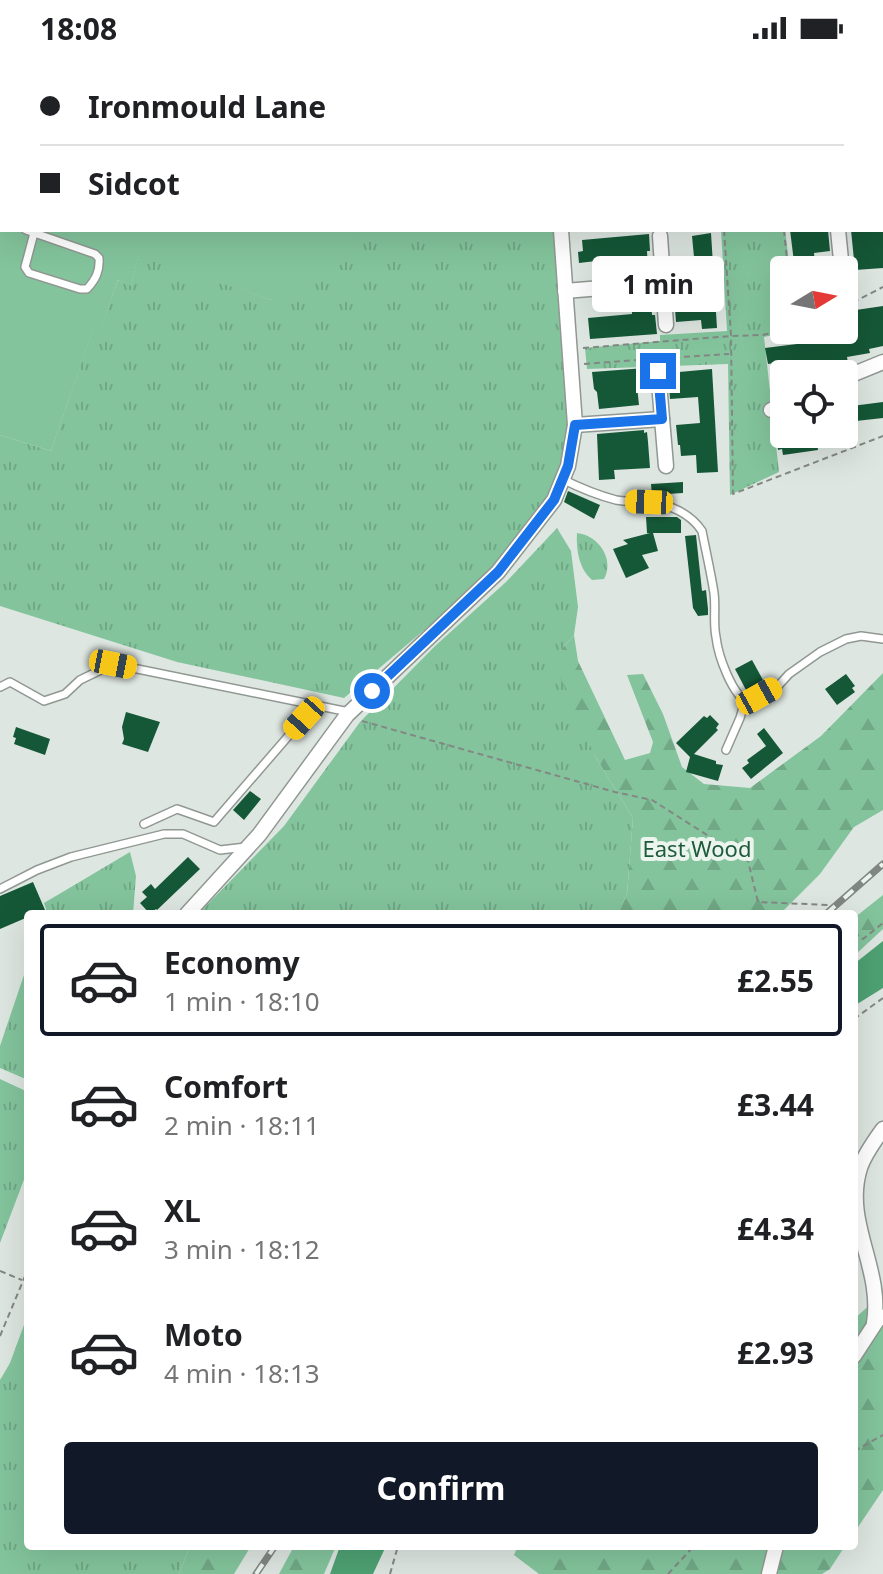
<!DOCTYPE html>
<html lang="en">
<head>
<meta charset="utf-8">
<style>
  :root { --surface:#fff; --page:#f2f2f2; --text:#202124; --muted:#757577; --line:#e0e0e0; --accent:#111827 }
  body { margin:0; font-family:"Noto Sans",sans-serif; background:var(--page); color:var(--text); height:100vh; display:flex; flex-direction:column; font-size:30px; white-space:nowrap }
  * { box-sizing:border-box; margin:0 }
  p { font-size:26px; color:var(--muted) }
  .icon { flex:none; width:44px; height:44px; fill:none; stroke:currentColor; stroke-width:2; stroke-linecap:round; stroke-linejoin:round }
  .map { position:relative; flex:1; overflow:hidden }
  .side { position:absolute; left:24px; top:854px; width:834px; height:640px; display:flex; flex-direction:column; background:var(--surface); border-radius:8px; box-shadow:0 8px 32px #0002 }
  .side>* { flex:none }
  .hud { position:absolute; left:0px; top:0px; width:884px; height:176px; box-shadow:0 8px 32px #0002; display:grid; align-content:center; height:176px; padding:0 40px; background:var(--surface) }
  .needle { width:52px; rotate:80deg }
  .buttons { position:absolute; left:770px; top:200px; display:grid; gap:16px }
  .buttons a { display:grid; place-items:center; width:88px; height:88px; border-radius:8px; background:var(--surface); box-shadow:0 8px 32px #0002; font-size:40px }
  .end { position:absolute; width:36px; height:36px; margin:-18px; border:10px solid #1a73e8; background:#fff; box-shadow:0 0 0 4px #fff }
  .from { border-radius:50% }
  .bubble { position:absolute; height:56px; border-radius:8px; background:var(--surface); box-shadow:0 8px 32px #0002; font-size:26px; font-weight:700; line-height:56px; text-align:center }
  .car { position:absolute; width:24px; height:48px; margin:-24px -12px; border-radius:10px; box-shadow:0 0 6px 2px #0007; background:linear-gradient(#f5c518 24%,#345 0 40%,#f5c518 0 76%,#345 0 86%,#f5c518 0) }
  .hud b { display:flex; align-items:center; gap:28px; height:76px; font-size:30px }
  .hud b+b { border-top:2px solid var(--line) }
  .hud i { width:20px; height:20px; background:var(--text) }
  ul { padding:14px 0 0; list-style:none }
  li { display:flex; align-items:center; gap:24px; height:112px; margin:0 16px 12px; padding:0 24px; border:4px solid transparent; border-radius:8px }
  li div { flex:1 }
  li b { display:block; font-size:30px }
  li em { font-style:normal; font-weight:700 }
  li.current { border-color:var(--accent) }
  li>.icon { width:72px; height:72px; stroke-width:1.5 }
  .primary-button { display:flex; gap:16px; margin-top:auto; padding:16px 40px }
  .primary-button a { flex:1; height:92px; border-radius:8px; background:var(--accent); color:#fff; font-size:32px; font-weight:700; line-height:92px; text-align:center }
  .status { display:flex; justify-content:space-between; align-items:center; height:56px; padding:0 40px; background:var(--surface); direction:ltr }
  .status svg { height:22px; fill:currentColor }
  .map>svg:first-child { display:block }
</style>
</head>
<body>
<div class="status"><b>18:08</b><svg viewBox="0 0 49 12"><path d="M0 12V9h3v3zM5 12V6h3v6zM10 12V3h3v9zM15 12V0h3v12zM26 1h20v11H26zM47 4h2v5h-2z"/></svg></div>
<div class="map">
<svg width="883" height="1518" viewBox="0 0 883 1518">
  <defs>
    <pattern id="grass-tufts" width="24" height="20" patternUnits="userSpaceOnUse" patternTransform="scale(2)"><rect width="24" height="20" fill="#83c49c"/><path d="M3 7l-1-3M5 7V3M7 7l1-3M15 17l-1-3M17 17v-4M19 17l1-3" fill="none" stroke="#71a886"/></pattern>
    <pattern id="forest-firs" width="22" height="20" patternUnits="userSpaceOnUse" patternTransform="scale(2)"><rect width="22" height="20" fill="#83c49c"/><path d="M5 1l3.5 6h-7zM16 11l3.5 6h-7z" fill="#71a886"/></pattern>
  </defs>
  <rect width="100%" height="100%" fill="#dee6e1"/>
  <g fill="url(#grass-tufts)">
    <path d="M359 174H556L570 369 558 421 549 443 494 515 344 642 177 606 0 550V379L51 395 95 267 102 269 118 224 131 229 139 198 271 244Z"/>
    <path d="M721 174H785L790 214H784V274H795L764 281 779 416 730 439 728 308 587 313 585 292 660 285V279L727 275Z"/>
    <path d="M557 472 571 495 578 551 574 579 560 595 595 700 633 762 627 838 618 858H205L201 855 284 770 360 666 435 590 506 526Z"/>
    <path d="M577 477C598 479 615 503 604 523L592 524C579 513 576 494 577 477Z"/>
    <path d="M130 796 136 820 133 858H45L46 853 44 847Z"/>
    <path d="M28 907V1024L0 1012V990Z"/>
    <path d="M0 1023 28 1036V1113L0 1187Z"/>
    <path d="M28 1258V1490H190L179 1518H0V1324L10 1307Z"/>
  </g>
  <g fill="url(#forest-firs)">
    <path d="M574 579 578 605 625 704 650 697 653 686 627 619 643 618 663 658 682 711 704 728 750 732 821 680 883 617V754L854 771 820 818 780 858H618L627 838 633 762 595 700 560 622V595Z"/>
    <path d="M883 839V873L854 900V862Z"/>
    <path d="M883 1237V1434L854 1477V1263Z"/>
    <path d="M190 1490H251L234 1518H179Z"/>
    <path d="M294 1490H336L324 1518H279Z"/>
    <path d="M518 1490H845L830 1513 822 1518H539L514 1499Z"/>
  </g>
  <path fill="#83c49c" d="M0 0H120L122 2H2V174H360L348 205 271 244 139 199 131 230 118 224 102 270 95 268 51 395 0 379Z"/>
  <g fill="#4ea173">
    <path d="M883 885V932L854 950V908Z"/>
    <path d="M340 1490H386L373 1518H330Z"/>
  </g>
  <g fill="#155837">
    <path d="M790 174H828L830 195 814 197 815 207 810 208 811 214H795Z"/>
    <path d="M851 174H883V212L855 214Z"/>
    <path d="M711 177 717 272 702 273 701 264 676 266 674 240 679 239 678 220 691 219 690 201H694L692 180Z"/>
    <path d="M649 178 650 195H647L648 213 614 217 613 203 579 207 578 196 583 195 582 184Z"/>
    <path d="M632 243H651L652 259H655L657 278 590 283 588 262 632 258Z"/>
    <path d="M883 250V290L869 293 870 297 847 301 848 307 838 308 839 313 811 318H776L775 307 768 308 765 292 813 286 811 274H844V267L851 266 849 255Z"/>
    <path d="M645 312 647 329 637 330 639 349 599 353 597 336 594 333 592 316Z"/>
    <path d="M712 313 718 416 697 417 696 399 681 400 680 389H678L676 369 700 367 698 341 670 343 668 317Z"/>
    <path d="M883 346V362L856 365 857 376 844 378V351Z"/>
    <path d="M644 374V377L647 376 648 386 650 412 614 414 615 423 599 424 597 378Z"/>
    <path d="M816 378 818 394 783 399 782 393 778 394 777 383Z"/>
    <path d="M683 426V437L652 439 651 428Z"/>
    <path d="M568 435 600 449 594 463 564 446Z"/>
    <path d="M646 461H677L681 464V477H653L658 495 642 499 649 512 626 522 613 493 628 488 623 484 650 477H647Z"/>
    <path d="M696 479 702 535 706 534 708 553V559L698 560 693 552 685 480Z"/>
    <path d="M752 604 763 624 746 634 735 613Z"/>
    <path d="M846 618 855 630 852 632 855 636 837 649 825 633Z"/>
    <path d="M126 656 160 666 148 696 122 688 124 683 122 671Z"/>
    <path d="M710 659 719 668 716 672 718 674 694 698 716 705V708L723 709 718 725 686 716 690 701 676 687 704 660 707 662Z"/>
    <path d="M16 671 50 683 45 699 14 688 16 682 13 681Z"/>
    <path d="M764 672 783 697 751 723 742 712 749 707 747 704 766 690 757 678Z"/>
    <path d="M250 735 261 743 244 764 233 754Z"/>
    <path d="M188 801 200 813 157 854 156 853 150 858 140 847 147 841 142 836 151 828 155 833Z"/>
    <path d="M33 826 45 854 34 858H28V861L0 873V840Z"/>
  </g>
  <g fill="none" stroke-linecap="round" stroke-linejoin="round">
    <defs>
      <g id="service">
        <path d="M874 0V2"/>
        <path d="M882 67 883 76"/>
        <path d="M882 90 883 87"/>
        <path d="M0 157H2"/>
        <path d="M26 174 95 198 99 202C100 215 96 223 87 233H80L29 217 25 211 34 177"/>
        <path d="M562 423C580 432 597 439 616 444 626 446 637 445 648 446 669 448 690 457 702 475 706 496 711 517 714 537 716 552 713 567 716 581 718 599 732 640 749 647L778 630 789 618 820 596 846 583 861 580 883 583"/>
        <path d="M0 631 10 626 44 645 65 638 80 624 113 608 349 656"/>
        <path d="M726 694 740 662 745 645"/>
        <path d="M144 768 177 753 214 766 304 662 310 648"/>
        <path d="M0 833 37 814 71 801 164 778H183L220 794 246 791"/>
      </g>
      <g id="minor">
        <path d="M143 0 145 2"/>
        <path d="M634 0V2"/>
        <path d="M230 2 232 0"/>
        <path d="M882 124H883"/>
        <path d="M838 174 842 214"/>
        <path d="M660 180 666 269"/>
        <path d="M844 227V231"/>
        <path d="M565 235 662 227"/>
        <path d="M658 315 666 410"/>
        <path d="M844 322 883 306"/>
        <path d="M771 354 784 348"/>
        <path d="M575 369 662 363"/>
        <path d="M187 858 259 779 347 659 498 516 554 444 568 410 575 369 561 174"/>
        <path d="M874 1267C883 1212 843 1166 860 1112 864 1099 875 1084 883 1073"/>
        <path d="M854 1300 880 1260"/>
        <path d="M769 1518 776 1490"/>
      </g>
    </defs>
    <use href="#service" stroke="#919893" stroke-width="10"/>
    <use href="#minor" stroke="#919893" stroke-width="17"/>
    <g stroke="#838885" stroke-width="2" stroke-dasharray="6 4" stroke-linecap="butt">
      <path d="M724 174 731 280 733 438 883 380"/>
      <path d="M784 174 788 214"/>
      <path d="M844 251 883 231"/>
      <path d="M583 292 731 280 762 279 788 274"/>
      <path d="M664 302 729 298"/>
      <path d="M584 308 649 303"/>
      <path d="M362 665 615 736 652 744 748 805 758 846 828 849"/>
      <path d="M854 876 863 883 883 867"/>
      <path d="M854 963 883 942"/>
      <path d="M0 1215 22 1224"/>
      <path d="M0 1280 28 1213"/>
      <path d="M854 1395 883 1379"/>
      <path d="M390 1518 398 1490"/>
      <path d="M668 1518 694 1490"/>
    </g>
    <use href="#service" stroke="#fff" stroke-width="7"/>
    <use href="#minor" stroke="#fff" stroke-width="14"/>
    <defs>
      <g id="rail">
        <path d="M826 858 883 808"/>
        <path d="M256 1518 275 1490"/>
      </g>
    </defs>
    <use href="#rail" stroke="#808682" stroke-width="7"/>
    <use href="#rail" stroke="#ecf4ee" stroke-width="4" stroke-dasharray="12" stroke-linecap="butt"/>
  </g>
  <g fill="none" stroke-linecap="round" stroke-linejoin="round">
    <path stroke="#1a73e8" stroke-width="10" d="M372 635 498 516 554 444 568 410 575 369 662 363 658 315"/>
  </g>
  <g text-anchor="middle" stroke-width="8" stroke-linejoin="round" paint-order="stroke">
    <g font-size="22" fill="#1e5b3b" stroke="#ecf4ee">
      <text x="697" y="801">East Wood</text>
    </g>
  </g>
</svg>
<div class="buttons">
<a><svg class="needle" viewBox="-14 -14 28 28"><path d="M0-13l5 13h-10z" fill="#e53935"/><path d="M0 13l5-13h-10z" fill="#757577"/></svg></a>
<a><svg class="icon" aria-label="locate" viewBox="0 0 24 24"><circle cx="12" cy="12" r="6"/><path d="M12 2v4M12 18v4M2 12h4M18 12h4"/></svg></a>
</div>
<i class="end from" style="left:372px;top:635px"></i>
<i class="end" style="left:658px;top:315px"></i>
<div class="bubble" style="left:592px;top:200px;width:132px">1 min</div>
<i class="car" style="left:649px;top:446px;rotate:272deg"></i>
<i class="car" style="left:113px;top:608px;rotate:101deg"></i>
<i class="car" style="left:759px;top:640px;rotate:61deg"></i>
<i class="car" style="left:304px;top:662px;rotate:222deg"></i>
<div class="hud">
<b><i class="from"></i>Ironmould Lane</b>
<b><i></i>Sidcot</b>
</div>
<section class="side">
<ul>
<li class="current"><svg class="icon" aria-label="car" viewBox="0 0 24 24"><path d="M5 17H2v-5l4-1 3-4h7l3 4 3 1v5h-3M9 17h6M6 11h13"/><circle cx="7" cy="17" r="2"/><circle cx="17" cy="17" r="2"/></svg><div><b>Economy</b><p>1 min · 18:10</p></div><em>£2.55</em></li>
<li><svg class="icon" aria-label="car" viewBox="0 0 24 24"><path d="M5 17H2v-5l4-1 3-4h7l3 4 3 1v5h-3M9 17h6M6 11h13"/><circle cx="7" cy="17" r="2"/><circle cx="17" cy="17" r="2"/></svg><div><b>Comfort</b><p>2 min · 18:11</p></div><em>£3.44</em></li>
<li><svg class="icon" aria-label="car" viewBox="0 0 24 24"><path d="M5 17H2v-5l4-1 3-4h7l3 4 3 1v5h-3M9 17h6M6 11h13"/><circle cx="7" cy="17" r="2"/><circle cx="17" cy="17" r="2"/></svg><div><b>XL</b><p>3 min · 18:12</p></div><em>£4.34</em></li>
<li><svg class="icon" aria-label="car" viewBox="0 0 24 24"><path d="M5 17H2v-5l4-1 3-4h7l3 4 3 1v5h-3M9 17h6M6 11h13"/><circle cx="7" cy="17" r="2"/><circle cx="17" cy="17" r="2"/></svg><div><b>Moto</b><p>4 min · 18:13</p></div><em>£2.93</em></li>
</ul>
<div class="primary-button"><a>Confirm</a></div>
</section>
</div>
</body>
</html>
